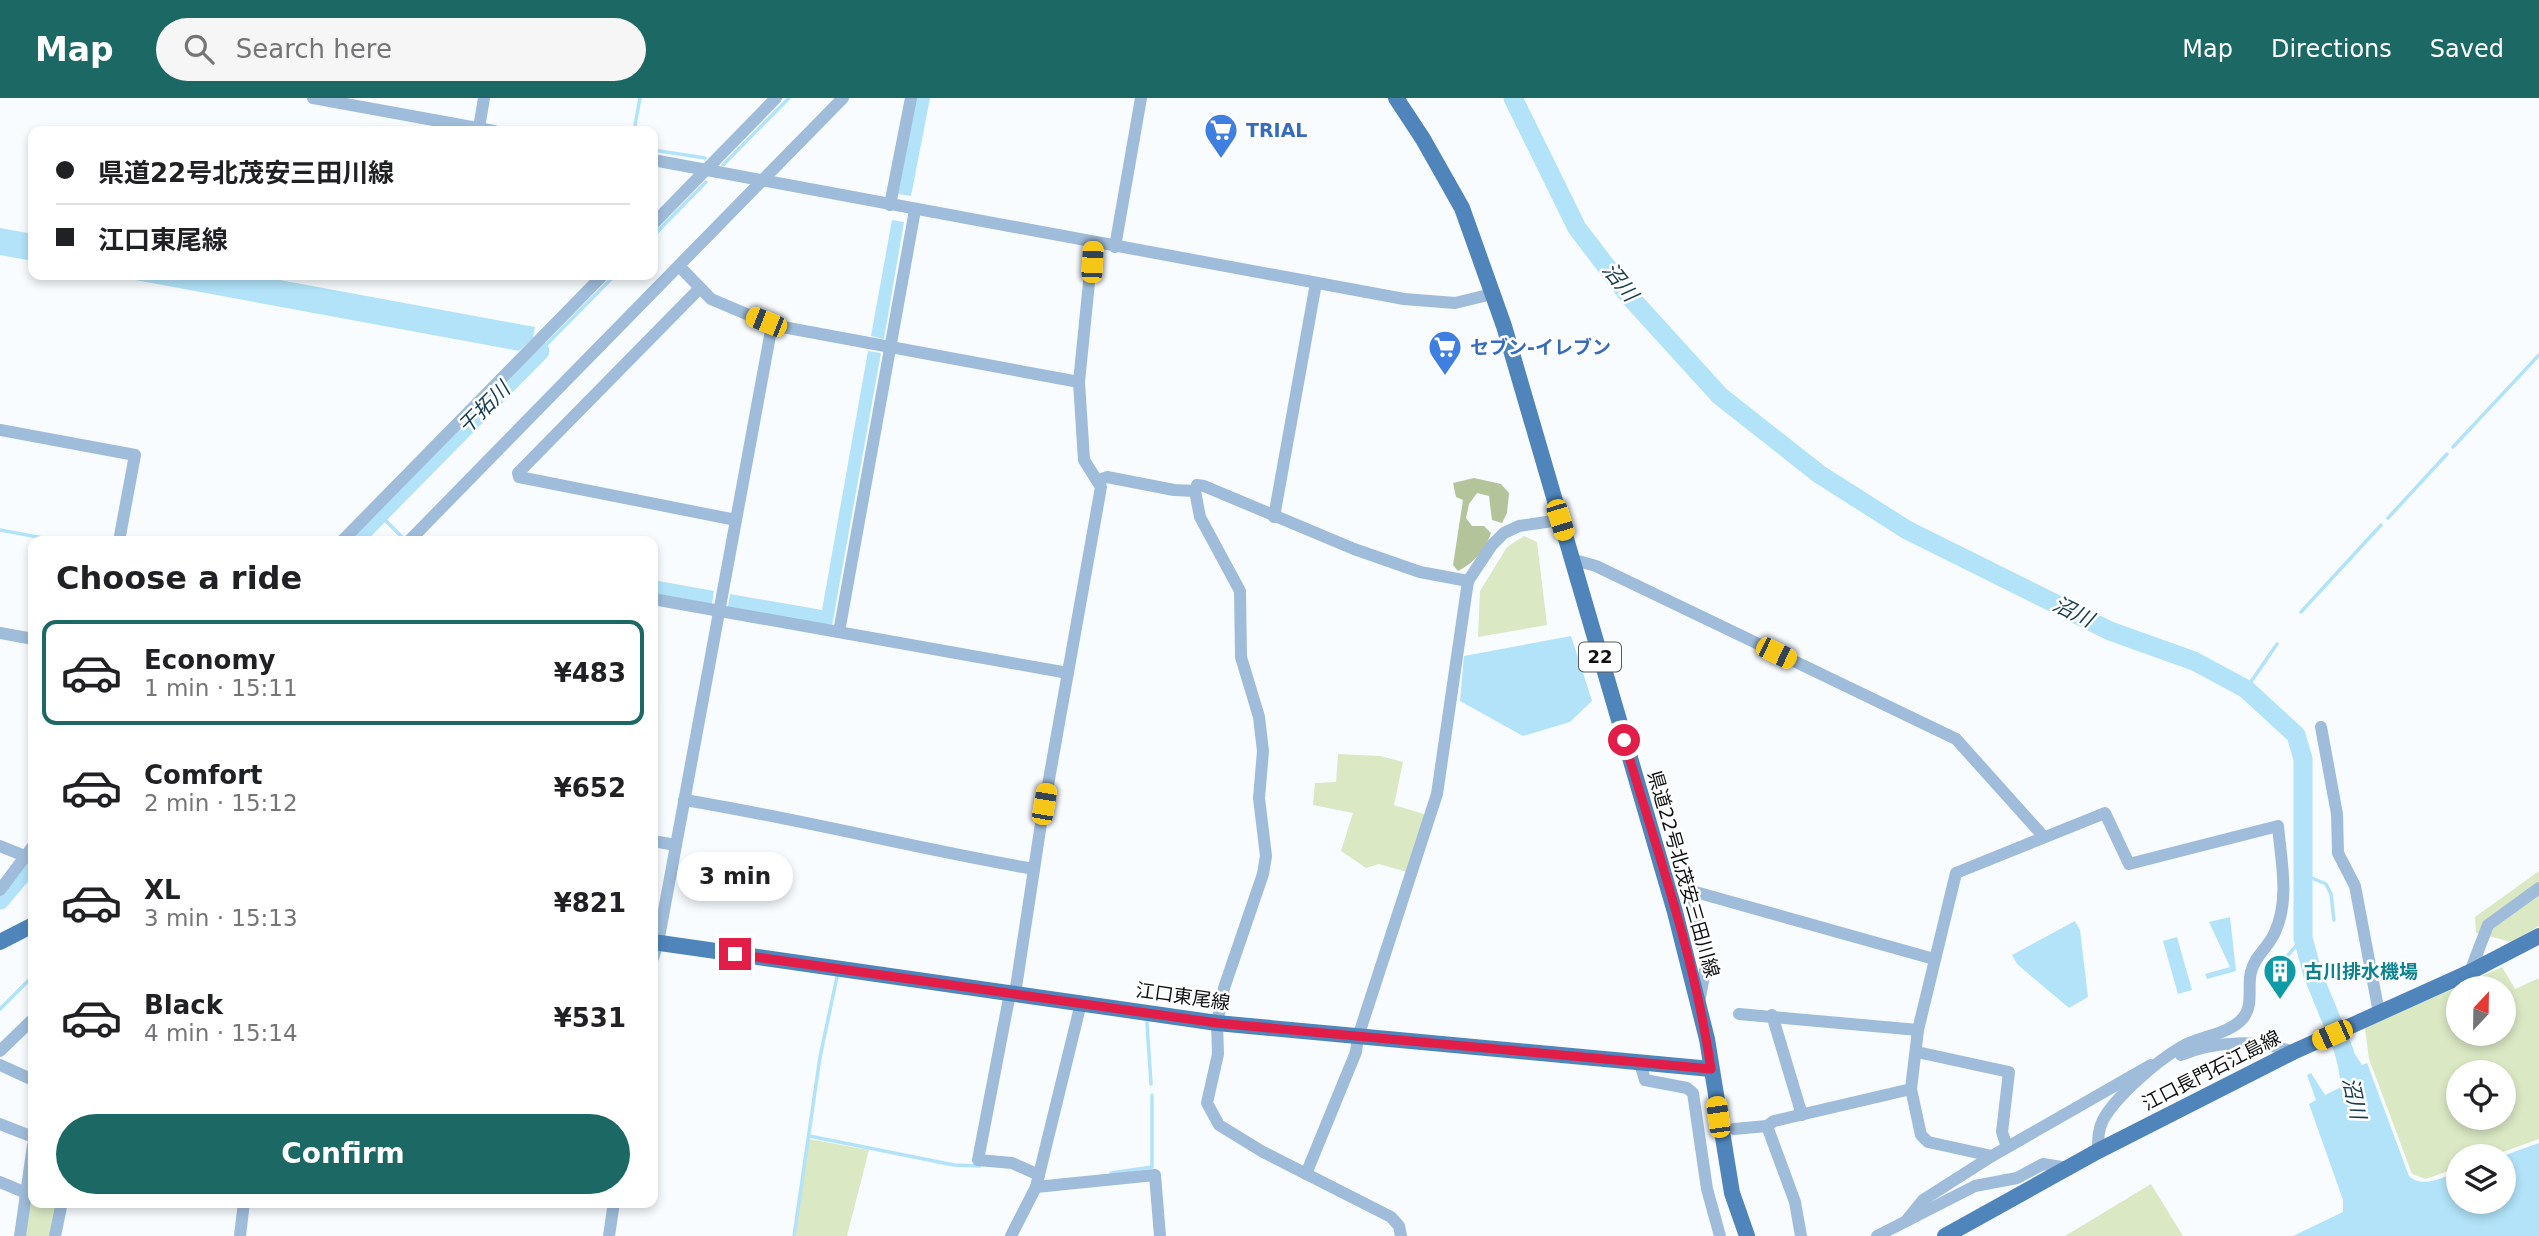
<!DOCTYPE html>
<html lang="en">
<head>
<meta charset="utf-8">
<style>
  :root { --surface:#fff; --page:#f6f6f6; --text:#202124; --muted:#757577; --line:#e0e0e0; --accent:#1c6865 }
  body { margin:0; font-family:"DejaVu Sans","Noto Sans JP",sans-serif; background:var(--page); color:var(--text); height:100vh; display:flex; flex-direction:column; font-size:26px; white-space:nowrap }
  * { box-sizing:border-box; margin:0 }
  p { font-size:23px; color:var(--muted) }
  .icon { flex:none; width:38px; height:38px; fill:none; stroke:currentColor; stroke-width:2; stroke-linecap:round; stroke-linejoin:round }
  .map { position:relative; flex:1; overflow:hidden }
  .drawer { position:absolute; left:28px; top:438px; width:630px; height:672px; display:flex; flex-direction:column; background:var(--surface); border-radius:14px; box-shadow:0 4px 10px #0003 }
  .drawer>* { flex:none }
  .guide { position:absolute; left:28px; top:28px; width:630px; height:154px; border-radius:14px; box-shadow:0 4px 10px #0003; display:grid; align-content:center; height:154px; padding:0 28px; background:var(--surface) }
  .needle { width:46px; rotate:22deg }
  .controls { position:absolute; left:2446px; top:878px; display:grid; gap:14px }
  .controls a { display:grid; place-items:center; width:70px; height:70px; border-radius:50%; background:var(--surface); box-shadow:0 4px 10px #0003; font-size:35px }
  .end { position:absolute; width:32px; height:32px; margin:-16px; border:9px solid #e11d48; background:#fff; box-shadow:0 0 0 4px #fff }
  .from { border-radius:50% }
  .bubble { position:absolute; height:49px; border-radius:24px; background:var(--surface); box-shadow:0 4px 10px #0003; font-size:23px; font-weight:800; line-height:49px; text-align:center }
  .car { position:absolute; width:21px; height:42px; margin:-21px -10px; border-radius:9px; box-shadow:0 0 5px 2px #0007; background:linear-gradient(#f5c518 24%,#345 0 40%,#f5c518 0 76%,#345 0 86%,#f5c518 0) }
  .guide b { display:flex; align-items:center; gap:24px; height:66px; font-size:26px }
  .guide b+b { border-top:2px solid var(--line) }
  .guide i { width:18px; height:18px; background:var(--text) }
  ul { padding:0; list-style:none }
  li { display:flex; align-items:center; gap:21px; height:105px; margin:0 14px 10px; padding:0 14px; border:4px solid transparent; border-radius:14px }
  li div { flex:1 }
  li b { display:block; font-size:26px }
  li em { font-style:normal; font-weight:800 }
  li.on { border-color:var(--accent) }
  li>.icon { width:63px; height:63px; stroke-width:1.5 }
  h2 { padding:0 28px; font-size:32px; line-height:84px }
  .cta { display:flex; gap:14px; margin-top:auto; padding:14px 28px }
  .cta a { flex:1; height:80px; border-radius:42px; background:var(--accent); color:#fff; font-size:28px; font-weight:800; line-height:80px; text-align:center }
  header { display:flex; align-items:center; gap:42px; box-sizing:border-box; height:98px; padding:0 35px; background:var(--accent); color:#fff }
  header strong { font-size:33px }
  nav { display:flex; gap:38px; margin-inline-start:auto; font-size:24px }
  .search { width:490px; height:63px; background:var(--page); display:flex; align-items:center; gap:18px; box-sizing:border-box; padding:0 24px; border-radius:38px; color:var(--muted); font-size:26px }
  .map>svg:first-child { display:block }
</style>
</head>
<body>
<header>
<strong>Map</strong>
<div class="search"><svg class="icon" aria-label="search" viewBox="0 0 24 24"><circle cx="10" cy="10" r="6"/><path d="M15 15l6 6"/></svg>Search here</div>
<nav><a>Map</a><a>Directions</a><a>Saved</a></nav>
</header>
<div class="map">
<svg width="2539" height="1138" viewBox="0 0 2539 1138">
  <rect width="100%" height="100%" fill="#f8fcff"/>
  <g fill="#dae8c4" fill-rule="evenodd">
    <path d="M1524 438 1537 444 1547 527 1478 539 1480 493 1507 449Z"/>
    <path d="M1338 656 1380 658 1403 664 1394 707 1427 717 1407 774 1379 766 1366 770 1341 753 1353 715 1313 707 1315 685 1336 684Z"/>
    <path d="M2539 773V828L2512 844 2476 835 2475 819Z"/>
    <path d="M2502 869 2515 891 2539 880V1041L2489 1059H2459V1069L2426 1081 2412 1076 2369 961 2365 930ZM2459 891H2504V936H2459ZM2459 975H2504V1020H2459Z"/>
    <path d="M809 1041 869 1052 847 1138H794Z"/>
    <path d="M2151 1086 2183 1138H2065Z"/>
    <path d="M31 1093 33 1104H59L52 1138H24Z"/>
  </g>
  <path fill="#b3c39a" d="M1474 380 1501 386 1509 395 1507 415 1502 425 1492 422 1489 398 1477 395 1469 406 1466 420 1472 428H1484L1491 435C1485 452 1474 465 1458 473L1453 467 1463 402 1456 399 1453 385Z"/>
  <g fill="#b2e3f9">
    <path d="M916 0H930L911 98 898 96Z"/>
    <path d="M892 122 904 124 884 241 871 238Z"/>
    <path d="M0 130 33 136V163L0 157Z"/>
    <path d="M108 177H252L535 229 533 240 519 253Z"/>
    <path d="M868 253 881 255 832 528 728 509 730 496 822 512Z"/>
    <path d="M653 482 714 493 712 506 653 495Z"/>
    <path d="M1571 538 1592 603 1570 624 1523 638 1460 603 1464 558Z"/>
    <path d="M2230 819 2236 873 2207 881 2205 876 2230 869 2209 824Z"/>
    <path d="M2075 823 2080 832 2088 899 2069 910 2017 866 2012 857Z"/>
    <path d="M2177 839 2192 892 2178 896 2163 843Z"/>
    <path d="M2351 950 2362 967 2367 965 2409 1078C2423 1091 2443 1079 2459 1073V1104H2504V1059H2500L2539 1045V1138H2293L2343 1114V1102L2309 1006 2316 1002 2307 977 2311 975 2325 997 2343 988 2339 976 2342 966 2337 956Z"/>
  </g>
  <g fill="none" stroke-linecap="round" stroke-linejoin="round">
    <g stroke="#b2e3f9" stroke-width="3.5">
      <path d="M634 33 640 0"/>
      <path d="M653 52 705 60"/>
      <path d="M723 67 789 0"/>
      <path d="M653 138 706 84"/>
      <path d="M540 253 615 177"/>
      <path d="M2453 349 2539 257"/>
      <path d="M379 416 403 440"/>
      <path d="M2388 420 2447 356"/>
      <path d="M0 432 59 443"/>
      <path d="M2301 514 2381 427"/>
      <path d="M2246 591 2277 546"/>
      <path d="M2305 777 2326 786 2331 796 2334 822"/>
      <path d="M2273 888 2274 873 2303 840"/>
      <path d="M0 911 33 878"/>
      <path d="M1147 925 1151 986"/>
      <path d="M809 1038 954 1067 980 1068"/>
      <path d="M1111 1075 1152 1069V997"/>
      <path d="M794 1138 820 959 837 879"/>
    </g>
    <g stroke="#b2e3f9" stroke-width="19">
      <path d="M1513 0 1577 130 1629 198 1720 298 1819 376 1907 432 2110 533 2194 563 2246 591 2296 637 2303 661V840L2313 877 2344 953 2350 978"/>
      <path d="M353 443 540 253"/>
      <path d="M0 802 33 763"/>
    </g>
    <g stroke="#9fbcda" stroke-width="12">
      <path d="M313 0 494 33"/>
      <path d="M479 30 484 0"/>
      <path d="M653 62 1404 201 1455 205 1492 196"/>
      <path d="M890 107 911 0"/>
      <path d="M653 126 776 0"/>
      <path d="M1115 149 1141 0"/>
      <path d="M679 168 711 201 772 227 1079 284"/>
      <path d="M700 190 518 375 519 379 736 422"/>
      <path d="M0 332 135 357 119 443"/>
      <path d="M1099 382 1107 379 1174 392 1195 393"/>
      <path d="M1274 419 1316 185"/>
      <path d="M342 443 603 177"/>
      <path d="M409 443 843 0"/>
      <path d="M1571 461 1596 468 1956 641 2044 739"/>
      <path d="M653 501 1068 575"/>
      <path d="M839 534 915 112"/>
      <path d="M0 535 33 541"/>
      <path d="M2321 629 2337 716 2338 755 2355 788 2379 915"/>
      <path d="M684 702C802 721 917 751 1034 771"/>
      <path d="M653 743 676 747"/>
      <path d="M0 748 32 761"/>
      <path d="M0 792 33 748"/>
      <path d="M653 860 658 845 772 227"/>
      <path d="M2470 874 2488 827 2539 790"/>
      <path d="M1010 895 978 1062 1012 1065 1039 1077"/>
      <path d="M1015 896 1040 732 1101 389 1084 362 1079 284 1093 145"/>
      <path d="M1699 905 1706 867 1692 793 1934 861"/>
      <path d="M1739 916 1918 932"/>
      <path d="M1772 917 1802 1017"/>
      <path d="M0 953 33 921"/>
      <path d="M1917 954 2009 974 2002 1034 2007 1049"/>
      <path d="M2181 957C2216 943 2258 941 2293 954"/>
      <path d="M1640 965 1645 982 1687 990 1693 995 1707 1091 1720 1138"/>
      <path d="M0 967 33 982"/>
      <path d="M1911 991 1921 1037 1928 1044 1992 1058"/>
      <path d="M0 1026 33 1039"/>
      <path d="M1767 1028 1795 1104 1801 1138"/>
      <path d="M1734 1031 1767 1028 1774 1023 1911 991 1918 932 1956 775 2105 715 2129 766 2278 728C2281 763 2290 801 2275 834 2269 849 2255 857 2251 874 2247 889 2254 907 2243 920 2229 937 2199 938 2181 949 2157 963 2116 998 2103 1022 2098 1032 2098 1041 2098 1053"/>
      <path d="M1306 1076 1356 954 1358 939 1437 696 1468 483 1492 447 1504 435 1519 428 1560 422"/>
      <path d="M0 1084 26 1095"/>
      <path d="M1036 1089 1155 1077 1160 1138"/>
      <path d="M1906 1123 1923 1102 1992 1058 2151 967"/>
      <path d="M20 1138 33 1047"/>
      <path d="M55 1138 62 1104"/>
      <path d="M240 1138 244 1104"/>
      <path d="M609 1138 614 1104"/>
      <path d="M1011 1138 1036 1089 1081 905"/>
      <path d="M1401 1138 1399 1128 1391 1119 1263 1054 1219 1027 1207 1005 1218 956 1217 925 1224 890 1263 776 1266 758 1259 700 1263 653 1259 619 1241 559 1240 493 1200 419 1195 393 1197 387 1204 388 1354 451 1420 474 1468 483"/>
      <path d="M1877 1138 1975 1088 2017 1080 2043 1066 2067 1070"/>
    </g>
    <g stroke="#4f85bb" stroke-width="16">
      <path d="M1396 0 1423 41 1462 110 1504 228 1675 814 1707 941 1732 1095 1747 1138"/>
      <path d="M0 844 33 827"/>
      <path d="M653 844 1217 925 1711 971"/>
      <path d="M1945 1138 2098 1053 2293 954 2470 874 2539 838"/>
    </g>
  </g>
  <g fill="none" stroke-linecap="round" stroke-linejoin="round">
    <path stroke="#e11d48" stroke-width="9" d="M735 856 1217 925 1711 971C1695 859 1656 750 1624 642"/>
  </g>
  <defs>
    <symbol id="supermarket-pin" viewBox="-11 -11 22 30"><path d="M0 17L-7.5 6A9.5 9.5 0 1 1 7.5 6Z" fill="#3f7fe0" stroke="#fff"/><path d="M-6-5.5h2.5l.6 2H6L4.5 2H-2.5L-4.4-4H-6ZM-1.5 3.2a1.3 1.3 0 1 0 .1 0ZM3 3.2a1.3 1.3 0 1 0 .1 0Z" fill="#fff"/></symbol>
    <symbol id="building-pin" viewBox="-11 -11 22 30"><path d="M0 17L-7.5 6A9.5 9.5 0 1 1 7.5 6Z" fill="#0f9aa8" stroke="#fff"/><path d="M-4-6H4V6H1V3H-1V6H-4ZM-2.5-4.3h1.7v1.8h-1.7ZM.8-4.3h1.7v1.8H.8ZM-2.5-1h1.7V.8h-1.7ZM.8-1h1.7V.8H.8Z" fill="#fff"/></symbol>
  </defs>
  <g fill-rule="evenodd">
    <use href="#supermarket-pin" x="1202" y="13" width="38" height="52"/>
    <use href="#supermarket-pin" x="1426" y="230" width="38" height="52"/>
    <use href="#building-pin" x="2261" y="854" width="38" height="52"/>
  </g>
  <g text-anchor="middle" stroke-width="5" stroke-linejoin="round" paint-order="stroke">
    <rect fill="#fff" stroke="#575858" stroke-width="2" x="1579" y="544.5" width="42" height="29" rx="5"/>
    <g font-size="18" font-weight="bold" fill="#0f1011">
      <text x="1600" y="565">22</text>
    </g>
    <g font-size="19" font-weight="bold" fill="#366cbe" stroke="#fff" text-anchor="start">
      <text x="1246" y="39">TRIAL</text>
      <text x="1470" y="256">セブン-イレブン</text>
    </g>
    <g font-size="19" fill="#0f1011" stroke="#fff">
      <text transform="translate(1684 776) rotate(74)" y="7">県道22号北茂安三田川線</text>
      <text transform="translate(1183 898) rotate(8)" y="7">江口東尾線</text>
      <text transform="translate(2211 972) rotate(-27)" y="7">江口長門石江島線</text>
    </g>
    <g font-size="19" font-weight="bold" fill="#0d838f" stroke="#fff" text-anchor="start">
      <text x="2304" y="880">古川排水機場</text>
    </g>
    <g font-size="21" font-style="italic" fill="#163f4f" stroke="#fff">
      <text transform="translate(1620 184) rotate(52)" y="7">沼川</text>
      <text transform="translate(484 310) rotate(-45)" y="7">干拓川</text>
      <text transform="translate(2073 514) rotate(26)" y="7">沼川</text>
      <text transform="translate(2354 1000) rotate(78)" y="7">沼川</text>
    </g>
  </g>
</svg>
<div class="controls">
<a><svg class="needle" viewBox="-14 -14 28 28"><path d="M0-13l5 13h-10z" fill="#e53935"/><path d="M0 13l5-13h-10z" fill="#757577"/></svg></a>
<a><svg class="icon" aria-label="locate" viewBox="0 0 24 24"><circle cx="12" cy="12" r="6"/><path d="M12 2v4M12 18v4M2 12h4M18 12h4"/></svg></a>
<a><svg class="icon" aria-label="layers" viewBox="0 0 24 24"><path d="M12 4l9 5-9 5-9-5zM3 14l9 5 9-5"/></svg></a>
</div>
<i class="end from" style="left:1624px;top:642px"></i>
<i class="end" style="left:735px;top:856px"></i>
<div class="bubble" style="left:677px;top:754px;width:116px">3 min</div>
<i class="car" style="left:1092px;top:164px;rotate:3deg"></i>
<i class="car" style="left:766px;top:224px;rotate:292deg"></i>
<i class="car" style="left:1560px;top:422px;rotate:163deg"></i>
<i class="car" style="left:1776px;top:555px;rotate:116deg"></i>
<i class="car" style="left:1044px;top:706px;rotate:10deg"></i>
<i class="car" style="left:2332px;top:937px;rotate:246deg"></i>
<i class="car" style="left:1718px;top:1019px;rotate:352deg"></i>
<div class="guide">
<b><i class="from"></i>県道22号北茂安三田川線</b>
<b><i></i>江口東尾線</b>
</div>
<section class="drawer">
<h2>Choose a ride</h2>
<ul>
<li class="on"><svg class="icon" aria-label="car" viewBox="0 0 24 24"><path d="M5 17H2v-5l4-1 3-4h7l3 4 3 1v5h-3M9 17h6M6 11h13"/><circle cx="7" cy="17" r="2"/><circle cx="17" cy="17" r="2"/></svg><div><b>Economy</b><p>1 min · 15:11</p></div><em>¥483</em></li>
<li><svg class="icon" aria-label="car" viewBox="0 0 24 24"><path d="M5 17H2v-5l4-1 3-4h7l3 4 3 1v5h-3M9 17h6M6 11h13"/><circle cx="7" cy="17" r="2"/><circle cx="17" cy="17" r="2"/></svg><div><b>Comfort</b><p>2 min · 15:12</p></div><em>¥652</em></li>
<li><svg class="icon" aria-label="car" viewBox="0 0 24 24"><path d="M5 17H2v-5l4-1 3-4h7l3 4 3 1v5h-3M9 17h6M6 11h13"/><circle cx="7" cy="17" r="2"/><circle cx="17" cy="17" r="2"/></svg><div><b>XL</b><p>3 min · 15:13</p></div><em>¥821</em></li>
<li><svg class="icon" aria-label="car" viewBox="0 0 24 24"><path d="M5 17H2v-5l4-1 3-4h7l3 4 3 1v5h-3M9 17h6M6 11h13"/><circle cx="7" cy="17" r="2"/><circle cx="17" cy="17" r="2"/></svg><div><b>Black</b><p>4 min · 15:14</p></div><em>¥531</em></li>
</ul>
<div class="cta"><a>Confirm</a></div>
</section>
</div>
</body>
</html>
